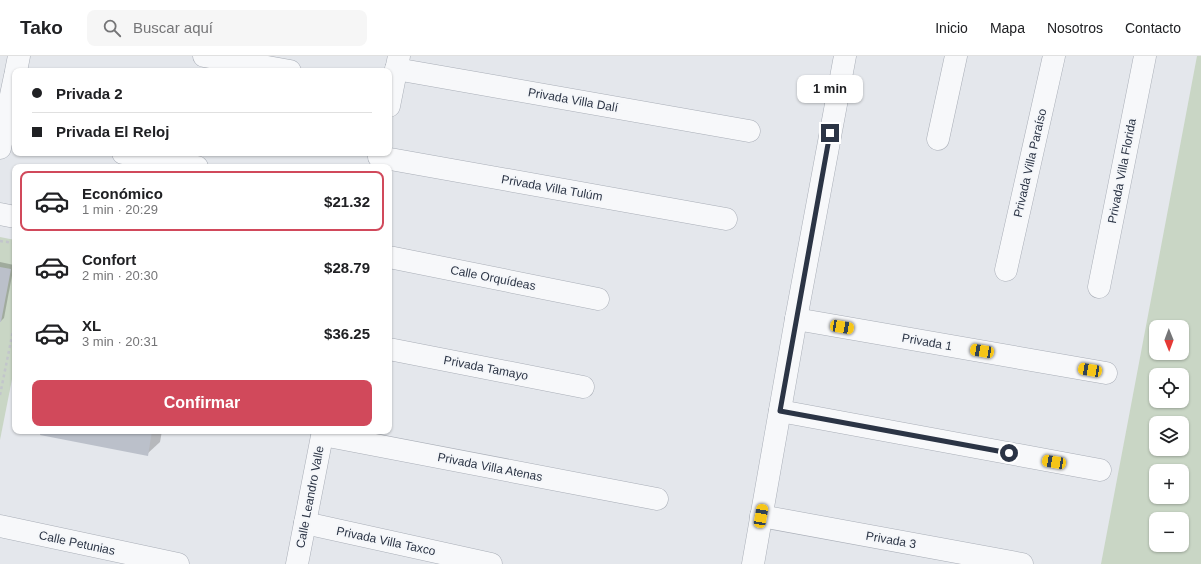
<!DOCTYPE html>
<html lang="es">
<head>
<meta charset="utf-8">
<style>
  :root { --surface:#fff; --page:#f6f6f6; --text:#202124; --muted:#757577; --line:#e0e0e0; --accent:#d1495b }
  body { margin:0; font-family:Arial,sans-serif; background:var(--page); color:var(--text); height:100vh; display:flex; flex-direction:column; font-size:15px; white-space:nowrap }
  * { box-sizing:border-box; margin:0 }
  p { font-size:13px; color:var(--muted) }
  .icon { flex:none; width:22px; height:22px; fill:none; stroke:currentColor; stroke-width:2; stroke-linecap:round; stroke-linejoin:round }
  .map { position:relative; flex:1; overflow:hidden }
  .side { position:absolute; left:12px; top:108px; width:380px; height:270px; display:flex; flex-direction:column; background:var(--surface); border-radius:8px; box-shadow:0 1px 3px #0004 }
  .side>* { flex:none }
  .top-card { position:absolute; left:12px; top:12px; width:380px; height:88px; border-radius:8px; box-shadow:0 1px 3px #0004; display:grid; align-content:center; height:88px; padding:0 20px; background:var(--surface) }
  .needle { width:26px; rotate:179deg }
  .controls { position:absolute; left:1149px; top:264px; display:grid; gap:8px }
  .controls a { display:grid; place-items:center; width:40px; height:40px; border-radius:8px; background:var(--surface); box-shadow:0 1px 3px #0004; font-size:20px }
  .end { position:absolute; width:18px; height:18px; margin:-9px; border:5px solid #2b3445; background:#fff; box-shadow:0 0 0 2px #fff }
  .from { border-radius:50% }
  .bubble { position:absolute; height:28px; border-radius:8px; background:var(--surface); box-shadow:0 1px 3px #0004; font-size:13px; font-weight:800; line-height:28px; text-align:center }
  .car { position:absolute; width:12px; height:24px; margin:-12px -6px; border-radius:5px; box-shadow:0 0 3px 1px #0007; background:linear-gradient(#f5c518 24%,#345 0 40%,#f5c518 0 76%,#345 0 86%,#f5c518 0) }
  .top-card b { display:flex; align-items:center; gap:14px; height:38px; font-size:15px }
  .top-card b+b { border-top:1px solid var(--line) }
  .top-card i { width:10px; height:10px; background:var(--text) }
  ul { padding:7px 0 0; list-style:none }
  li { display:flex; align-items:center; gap:12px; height:60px; margin:0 8px 6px; padding:0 12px; border:2px solid transparent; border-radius:8px }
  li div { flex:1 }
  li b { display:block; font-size:15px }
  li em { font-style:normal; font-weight:800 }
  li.active { border-color:var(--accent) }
  li>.icon { width:36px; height:36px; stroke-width:1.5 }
  .primary-button { display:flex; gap:8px; margin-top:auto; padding:8px 20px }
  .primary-button a { flex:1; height:46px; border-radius:8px; background:var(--accent); color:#fff; font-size:16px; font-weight:800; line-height:46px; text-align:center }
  header { display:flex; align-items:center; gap:24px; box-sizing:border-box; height:56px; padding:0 20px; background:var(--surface); border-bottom:1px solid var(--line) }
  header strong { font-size:19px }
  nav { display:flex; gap:22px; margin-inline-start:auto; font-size:14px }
  .search { width:280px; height:36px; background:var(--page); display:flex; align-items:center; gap:10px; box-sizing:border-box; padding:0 14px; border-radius:8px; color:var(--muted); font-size:15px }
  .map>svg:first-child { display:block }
</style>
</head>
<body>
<header>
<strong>Tako</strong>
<div class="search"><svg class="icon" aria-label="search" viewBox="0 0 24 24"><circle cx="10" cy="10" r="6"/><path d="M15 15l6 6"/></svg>Buscar aquí</div>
<nav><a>Inicio</a><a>Mapa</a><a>Nosotros</a><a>Contacto</a></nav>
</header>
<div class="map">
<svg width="1201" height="508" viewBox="0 0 1201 508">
  <rect width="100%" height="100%" fill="#e4e7ec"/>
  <g fill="#c9d6c5" fill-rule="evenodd">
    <path d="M1197 0H1201V508H1101ZM1156 271H1182V297H1156ZM1156 319H1182V345H1156ZM1156 367H1182V393H1156ZM1156 415H1182V441H1156ZM1156 463H1182V489H1156Z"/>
    <path d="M0 181 15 184V308L0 384Z"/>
  </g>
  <g fill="#0003">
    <path d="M0 206 14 209 4 262 0 266Z"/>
    <path d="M42 375H162L160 386 147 398Z"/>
  </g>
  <g fill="#bbc0ca">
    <path d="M0 211 11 213 1 266H0Z"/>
    <path d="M41 375H152L148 400 40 379Z"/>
  </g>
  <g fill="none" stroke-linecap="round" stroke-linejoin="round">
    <defs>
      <g id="minor">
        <path d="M204 0 290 15"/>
        <path d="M396 13 749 75"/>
        <path d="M16 15 19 0"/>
        <path d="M389 50 399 0"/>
        <path d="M938 83 956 0"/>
        <path d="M0 92 15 20"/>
        <path d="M123 97 197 111"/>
        <path d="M379 101 726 163"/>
        <path d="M0 158 15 161"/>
        <path d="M389 201 598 243"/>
        <path d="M1006 214 1054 0"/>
        <path d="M1099 231 1145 0"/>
        <path d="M796 263 1106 317"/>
        <path d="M389 293 583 331"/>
        <path d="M780 355 1100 414"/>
        <path d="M323 379 657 443"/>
        <path d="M761 460 1022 508"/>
        <path d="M305 467 491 508"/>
        <path d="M0 470 178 508"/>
        <path d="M297 508 323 375"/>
        <path d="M753 508 796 263 845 0"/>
      </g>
    </defs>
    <use href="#minor" stroke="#a9aeb7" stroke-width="23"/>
    <g stroke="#c2c5cb" stroke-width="2.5" stroke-dasharray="3 3" stroke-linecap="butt">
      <path d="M0 185 15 187"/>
      <path d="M0 339 15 265"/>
    </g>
    <use href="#minor" stroke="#f7f8fa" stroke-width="22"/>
  </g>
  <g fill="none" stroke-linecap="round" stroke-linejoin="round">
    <path stroke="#2b3445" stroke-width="5" d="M830 77 780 355 1009 397"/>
  </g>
  <g text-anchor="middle" stroke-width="3.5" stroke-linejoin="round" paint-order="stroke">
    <g font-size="12" fill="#2b3445" stroke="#f4f6f9">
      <text transform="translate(573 44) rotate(10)" y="4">Privada Villa Dalí</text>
      <text transform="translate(1030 107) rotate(-77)" y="4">Privada Villa Paraíso</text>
      <text transform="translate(1122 115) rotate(-79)" y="4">Privada Villa Florida</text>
      <text transform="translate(552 132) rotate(10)" y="4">Privada Villa Tulúm</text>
      <text transform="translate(493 222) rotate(11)" y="4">Calle Orquídeas</text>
      <text transform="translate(927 286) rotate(10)" y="4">Privada 1</text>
      <text transform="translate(486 312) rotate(11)" y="4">Privada Tamayo</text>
      <text transform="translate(490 411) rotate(11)" y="4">Privada Villa Atenas</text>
      <text transform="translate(310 441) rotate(-79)" y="4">Calle Leandro Valle</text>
      <text transform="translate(891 484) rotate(10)" y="4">Privada 3</text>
      <text transform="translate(386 485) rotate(12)" y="4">Privada Villa Taxco</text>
      <text transform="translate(77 487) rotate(12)" y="4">Calle Petunias</text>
    </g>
  </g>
</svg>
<div class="controls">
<a><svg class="needle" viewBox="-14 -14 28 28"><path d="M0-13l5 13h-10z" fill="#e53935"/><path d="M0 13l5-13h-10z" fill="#757577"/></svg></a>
<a><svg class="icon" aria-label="locate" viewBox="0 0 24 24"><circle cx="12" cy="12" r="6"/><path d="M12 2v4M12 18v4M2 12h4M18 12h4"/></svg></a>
<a><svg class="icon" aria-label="layers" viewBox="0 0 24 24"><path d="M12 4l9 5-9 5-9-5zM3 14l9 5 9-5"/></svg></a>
<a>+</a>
<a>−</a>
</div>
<i class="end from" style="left:1009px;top:397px"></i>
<i class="end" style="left:830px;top:77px"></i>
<div class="bubble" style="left:797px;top:19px;width:66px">1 min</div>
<i class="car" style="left:842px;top:271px;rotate:100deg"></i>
<i class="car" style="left:982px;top:295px;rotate:280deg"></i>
<i class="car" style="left:1090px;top:314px;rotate:280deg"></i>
<i class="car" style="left:1054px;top:406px;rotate:280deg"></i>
<i class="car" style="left:761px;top:460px;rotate:10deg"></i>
<div class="top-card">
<b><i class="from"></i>Privada 2</b>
<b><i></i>Privada El Reloj</b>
</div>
<section class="side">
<ul>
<li class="active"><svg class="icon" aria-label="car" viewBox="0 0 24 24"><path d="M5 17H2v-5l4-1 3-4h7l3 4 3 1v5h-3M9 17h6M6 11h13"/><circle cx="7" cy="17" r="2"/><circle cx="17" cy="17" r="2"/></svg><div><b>Económico</b><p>1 min · 20:29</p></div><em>$21.32</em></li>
<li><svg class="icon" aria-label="car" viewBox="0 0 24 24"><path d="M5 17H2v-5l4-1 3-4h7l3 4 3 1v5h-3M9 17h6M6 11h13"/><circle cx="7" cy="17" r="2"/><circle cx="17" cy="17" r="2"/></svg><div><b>Confort</b><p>2 min · 20:30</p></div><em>$28.79</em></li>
<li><svg class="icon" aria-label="car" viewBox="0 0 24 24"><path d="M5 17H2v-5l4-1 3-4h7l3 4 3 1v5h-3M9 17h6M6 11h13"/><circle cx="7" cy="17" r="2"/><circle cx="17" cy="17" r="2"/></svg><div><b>XL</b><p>3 min · 20:31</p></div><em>$36.25</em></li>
</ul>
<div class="primary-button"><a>Confirmar</a></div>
</section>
</div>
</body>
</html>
